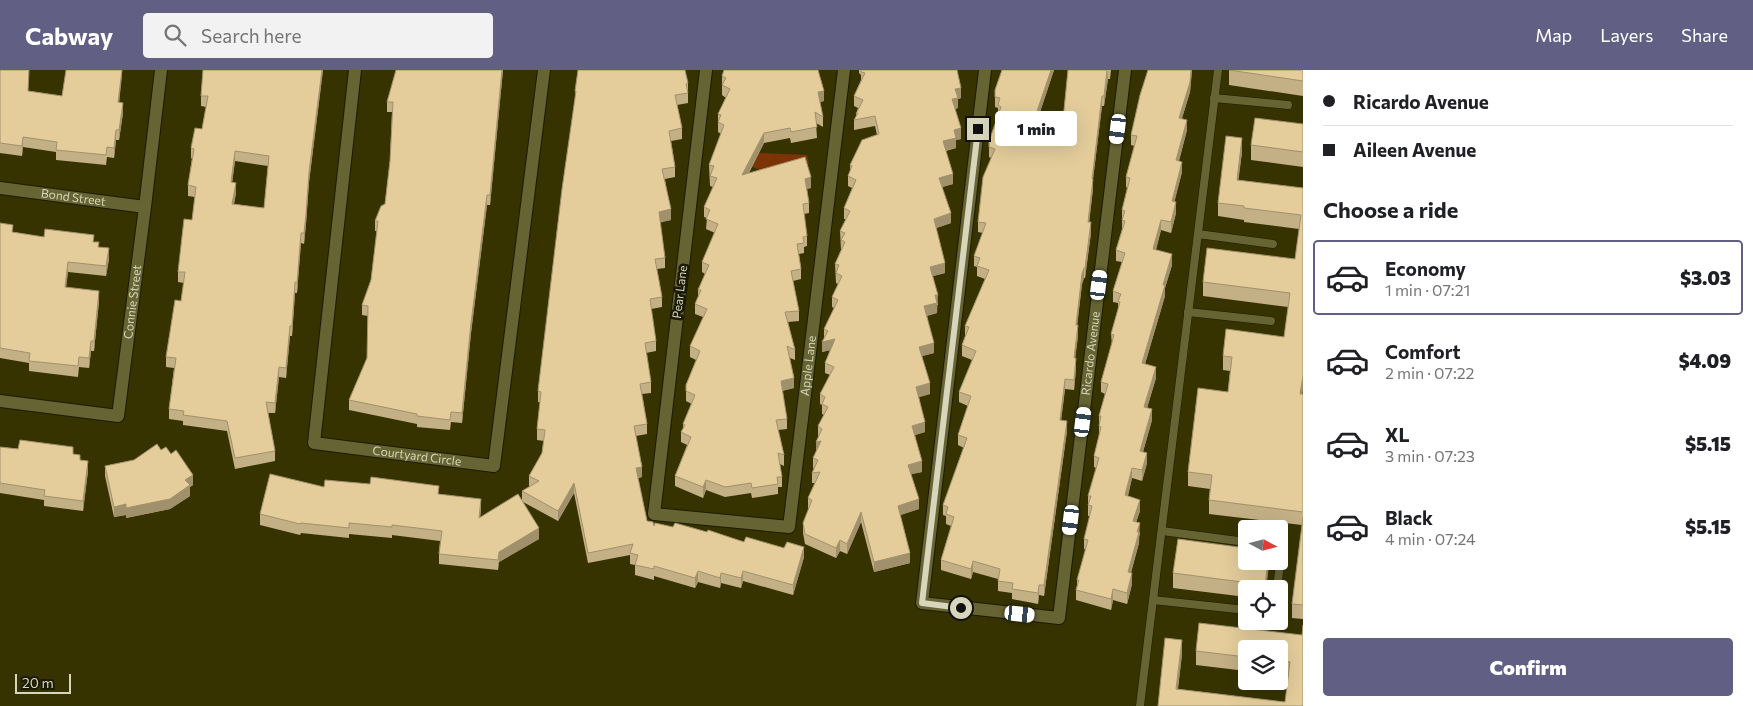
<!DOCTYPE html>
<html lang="en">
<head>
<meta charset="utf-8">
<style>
  :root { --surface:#fff; --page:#f2f2f2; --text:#202124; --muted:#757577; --line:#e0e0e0; --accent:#616084 }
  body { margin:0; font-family:Commissioner,sans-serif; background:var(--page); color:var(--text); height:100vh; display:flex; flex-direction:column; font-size:19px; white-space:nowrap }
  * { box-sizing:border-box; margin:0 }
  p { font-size:16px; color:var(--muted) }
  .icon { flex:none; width:28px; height:28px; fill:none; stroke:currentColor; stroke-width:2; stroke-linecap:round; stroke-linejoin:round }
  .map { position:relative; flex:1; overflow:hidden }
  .side { display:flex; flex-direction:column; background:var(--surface); width:450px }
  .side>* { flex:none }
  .hud { display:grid; align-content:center; height:110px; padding:0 20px; background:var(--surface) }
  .needle { width:32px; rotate:97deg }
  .fabs { position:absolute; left:1238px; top:450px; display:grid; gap:10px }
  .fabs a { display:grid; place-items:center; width:50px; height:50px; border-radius:5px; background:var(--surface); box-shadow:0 5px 20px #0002; font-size:25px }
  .scale { position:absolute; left:15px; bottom:12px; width:56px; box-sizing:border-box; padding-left:5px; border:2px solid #d7d6bc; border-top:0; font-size:14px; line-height:18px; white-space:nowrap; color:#d7d6bc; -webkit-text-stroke:4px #1b1a06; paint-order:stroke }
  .end { position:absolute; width:22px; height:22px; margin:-11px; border:6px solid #d7d6bc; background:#111; box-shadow:0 0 0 2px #111 }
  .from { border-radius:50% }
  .bubble { position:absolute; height:35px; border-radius:5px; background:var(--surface); box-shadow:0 5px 20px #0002; font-size:16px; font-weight:800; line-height:35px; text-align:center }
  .car { position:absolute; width:15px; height:30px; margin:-15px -8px; border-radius:6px; box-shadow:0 0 4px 1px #0007; background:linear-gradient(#fff 24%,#345 0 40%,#fff 0 76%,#345 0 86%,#fff 0) }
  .hud b { display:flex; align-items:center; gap:18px; height:48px; font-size:19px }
  .hud b+b { border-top:1px solid var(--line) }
  .hud i { width:12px; height:12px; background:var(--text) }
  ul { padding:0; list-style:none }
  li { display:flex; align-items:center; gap:15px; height:75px; margin:0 10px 8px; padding:0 10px; border:2px solid transparent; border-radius:5px }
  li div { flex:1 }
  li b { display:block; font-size:19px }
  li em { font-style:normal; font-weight:800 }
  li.active { border-color:var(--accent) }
  li>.icon { width:45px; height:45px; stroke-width:1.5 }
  h2 { padding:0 20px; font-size:22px; line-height:60px }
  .primary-button { display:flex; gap:10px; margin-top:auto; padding:10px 20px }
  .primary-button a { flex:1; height:58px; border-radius:5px; background:var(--accent); color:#fff; font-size:20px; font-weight:800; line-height:58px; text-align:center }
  header { display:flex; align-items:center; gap:30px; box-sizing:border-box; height:70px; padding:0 25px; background:var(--accent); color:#fff }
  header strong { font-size:24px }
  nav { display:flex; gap:28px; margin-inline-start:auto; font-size:18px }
  .search { width:350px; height:45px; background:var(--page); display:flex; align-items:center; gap:12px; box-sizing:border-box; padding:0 18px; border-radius:5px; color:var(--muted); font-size:19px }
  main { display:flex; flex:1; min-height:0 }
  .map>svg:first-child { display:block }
</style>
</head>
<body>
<header>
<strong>Cabway</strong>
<div class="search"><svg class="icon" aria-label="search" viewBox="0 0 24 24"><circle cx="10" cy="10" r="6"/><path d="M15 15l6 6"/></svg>Search here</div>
<nav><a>Map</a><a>Layers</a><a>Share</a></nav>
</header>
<main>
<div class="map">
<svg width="1303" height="636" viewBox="0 0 1303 636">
  <rect width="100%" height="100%" fill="#363300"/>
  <path fill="#7c3305" d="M733 71 760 83 807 85 809 94 773 103 765 102 726 86Z"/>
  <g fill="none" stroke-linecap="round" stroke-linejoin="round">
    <defs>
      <g id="service">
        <path d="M1214 28 1288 35"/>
        <path d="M1198 164 1273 174"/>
        <path d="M1188 242 1271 251"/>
        <path d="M1162 461 1246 472"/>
        <path d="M1277 519 1282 476H1279"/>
        <path d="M1153 530 1246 540"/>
        <path d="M1140 636 1218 0"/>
      </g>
      <g id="minor">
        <path id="s1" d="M355 0 314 373 494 396 544 0"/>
        <path id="s2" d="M706 0 654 444 789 457 844 0"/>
        <path id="s3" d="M985 0 922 533 1059 548 1125 0"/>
        <path id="s4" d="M0 118 145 137"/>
        <path id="s5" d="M0 331 118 346 145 137 161 0"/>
      </g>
    </defs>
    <use href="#service" stroke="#1c1a02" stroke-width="9"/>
    <use href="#minor" stroke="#1c1a02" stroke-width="14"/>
    <use href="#service" stroke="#666433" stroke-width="8"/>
    <use href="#minor" stroke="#666433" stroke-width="12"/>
  </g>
  <g fill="#c4b085" fill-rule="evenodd">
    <path d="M0 0 29 21 62 26 122 0 119 32 123 43 119 70H116L114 88 107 87 106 95 56 90V82L23 77 22 86 0 83Z"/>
    <path d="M203 0H323L309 112 306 154 304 174 301 173 297 223H295L292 266H290L286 308 279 307 275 343H268L275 381V391L235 399 227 361 183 355V351L169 349V339L174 298 166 297V287L181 231 184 213 178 212V202L192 150 195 127 188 126V115L192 89 191 88V78L202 59 206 37 201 36V26ZM235 91 268 96 264 138 234 134 236 123 232 112Z"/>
    <path d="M503 0 490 135H487L471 263 462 353 451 352 450 360 417 357V354L349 340V330L367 288 368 246 362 245V235L371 210 377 161H375V151L385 134 390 91 392 42H387V32Z"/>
    <path d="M859 0H957L961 28 958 29V38L955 39 961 69 956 70V78L946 81 953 114 942 117 951 153 936 158 945 203 933 206 938 235H937V243L927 246 934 283 922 286 930 324 919 327 925 362 915 365 922 402 911 404 919 439 900 445 910 493 874 502 861 452 847 484 840 481 836 488 805 474 803 463V453L809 438H808V428L815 413H812V403L814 399 813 398V388L816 382 819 367H818V356L824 345 822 344V335L820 334V324L830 305 825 303V293L830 280 822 282 824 268V259L834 238 832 237V227L838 214 836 213 835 194 841 180 840 161 846 149H844V138L852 118 848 116V106L850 101V95L877 65 875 56 854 60V50L856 48V44L858 38 854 36V26L861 10V5L859 3Z"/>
    <path d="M1002 0H1054L1034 60 1061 70 1068 0H1111L1110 9H1108L1104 36H1102L1093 109V119L1089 152 1091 163 1085 208H1084L1082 214 1077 255 1078 266 1075 288 1076 299 1074 320 1065 319 1061 350 1067 361 1044 526 1039 525 1038 534 1012 529V523L998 521V509L973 502 971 509 941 500V490L951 456 946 454V446L943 445V435L964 378 958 375V365L968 336 959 332V322L972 290 962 286V275L965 266V256L985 209 977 206V197L974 196V186L983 163 978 162V152L991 88 989 87V71L998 46V38L995 37V20Z"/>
    <path d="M1148 0H1192L1190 22 1182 48 1187 60 1179 91 1182 102 1174 132 1176 143 1171 163 1161 160 1156 180 1172 195 1165 218V226L1145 294 1156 308 1147 338 1152 350 1143 382 1147 393 1142 411 1132 408 1128 426 1140 441 1136 452 1140 464 1139 467V473L1131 503 1132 514 1127 534 1113 530 1111 540 1076 530V520L1077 516V510L1086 480 1084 479V469L1090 446H1088V426L1096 398 1094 397V386L1099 366V346L1105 324 1101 322V312L1112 275 1111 264 1118 240V233L1113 232V221L1122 192 1116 191V180L1122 159V140L1127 118 1126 117V107L1134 76 1131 75V65Z"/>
    <path d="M1229 0H1303V26L1229 15Z"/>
    <path d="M722 6 824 31 820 32 823 47V57L816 53 817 68 791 73 790 68 764 73 749 103 811 118 807 119 809 133V143L804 144 807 166V176L804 177V183L799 184 801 199V209L793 211 799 241V251L788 252 795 280V290L790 288 794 318 782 321 787 349V359L778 360 784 385V396L780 394 782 407V417H778V424L752 428 751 423 725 427 706 420 703 428 675 416V406L687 375 681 372V362L683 359V354L692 334 686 331V315L696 290 690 287V276L703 247 695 244V234L698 227V220L705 204 702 202V192L715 163 706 159 707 148 704 147V137L713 117 710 116 709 95 721 64 718 62V44L726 28 722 25Z"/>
    <path d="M688 13V33L677 35 682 58V69L671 71 675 97V107L665 109 671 150 660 152 665 188V198L657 199 662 227V237L651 239 656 271V281L646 283 651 312V323L642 324 647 354V364L636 366 642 407 638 408 647 451 654 456 673 457 707 462 804 487 793 525 743 511 741 518 721 513 720 518 698 512 695 518 654 506V510L635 505V495L630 494V485L588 493 574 423 558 451 523 432 539 469 499 492 498 500 439 494V484L440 471 392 465V468L349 464V468L301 463 300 465 260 455V444L324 417 439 424 481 440 480 447 522 431V421L530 417 529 416V406L542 383 544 371 537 370V359L540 332H538V321L575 30V21Z"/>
    <path d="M1303 54V97L1251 90V75Z"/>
    <path d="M1242 82 1238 110 1303 118 1302 324H1303V549L1292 548V534L1302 455 1209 444V430L1210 419 1188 416V402L1228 322 1230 301 1223 300V286L1284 267 1288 237 1203 226V212L1295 189 1299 159 1244 152V150L1218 146V133Z"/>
    <path d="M0 153 13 162 44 167 94 172 109 189 106 206 68 202 66 217 99 231 94 281H91L89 298 79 297 78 307 29 301V293L0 288Z"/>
    <path d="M0 377 73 384 80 390 88 401 83 441 44 436V430L0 423Z"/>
    <path d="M161 380 171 384 193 415 190 417V426L170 439 126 448V445L114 447 105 406V396L134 390Z"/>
    <path d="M1269 491 1266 519H1246V527L1173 518V503Z"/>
    <path d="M1302 565 1303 636H1158L1182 584 1178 619 1285 632 1289 606 1279 604V579H1246V601L1196 595V581Z"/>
  </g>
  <g fill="#a0906c">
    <path d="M122 0V6L118 43V32Z"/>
    <path d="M322 0H323L309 112 306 154 304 174V163L309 102Z"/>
    <path d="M502 0H503L490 135V125Z"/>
    <path d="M1051 0H1054L1031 69V59Z"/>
    <path d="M1108 0V9L1104 36V26Z"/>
    <path d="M1191 0H1192L1190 22 1179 58V48Z"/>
    <path d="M961 18V28L958 29V38L952 39V29L955 19Z"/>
    <path d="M824 21V31L818 32V22Z"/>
    <path d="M1102 26V36L1093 109V119L1088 163V152L1092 109Z"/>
    <path d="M123 33V43L119 70V60Z"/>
    <path d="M1187 50V60L1176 101V90Z"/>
    <path d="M961 58V69L956 70V78L943 81V71L954 60Z"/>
    <path d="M116 60V70L114 88V78Z"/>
    <path d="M764 63V73L742 116V105Z"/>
    <path d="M23 67V77L22 86V76Z"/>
    <path d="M1242 68V82L1237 123V110Z"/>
    <path d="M235 81V91L231 122V112Z"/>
    <path d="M1182 92V102L1172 142V131Z"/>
    <path d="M953 104V114L939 118V108Z"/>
    <path d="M811 107V118L805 119V109Z"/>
    <path d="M236 113V123L232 144V134Z"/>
    <path d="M487 125V135L471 263 462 353V343L471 253Z"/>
    <path d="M1176 132V143L1171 163V152Z"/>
    <path d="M671 139V150L659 153V142Z"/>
    <path d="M951 143V153L934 159V149Z"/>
    <path d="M1161 150V160L1153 190V179Z"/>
    <path d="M1091 152V163L1085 208V198Z"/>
    <path d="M301 163V173L297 223V213Z"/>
    <path d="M109 178V189L106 206V196Z"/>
    <path d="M1172 184V195L1165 218V226L1142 304V293L1163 215Z"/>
    <path d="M68 192V202L65 227V217Z"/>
    <path d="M945 193V203L930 207V197Z"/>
    <path d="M1084 198V208L1082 214 1076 266V255L1082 204Z"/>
    <path d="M295 212V223L292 266V256Z"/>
    <path d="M99 221V231L94 281V271Z"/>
    <path d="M935 225H938L937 243 924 246V236Z"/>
    <path d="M1078 255V266L1074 298V288Z"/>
    <path d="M290 256V266L286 308V298Z"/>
    <path d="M835 269V279L822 282V272Z"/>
    <path d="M91 271V281L89 298V288Z"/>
    <path d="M934 273V283L919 287V277Z"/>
    <path d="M1076 288V299L1074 320V310Z"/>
    <path d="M279 297V307L275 343V333Z"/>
    <path d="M1156 297V308L1144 348V337Z"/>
    <path d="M1303 306V320L1300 338V324Z"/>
    <path d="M794 308V318L781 321V311Z"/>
    <path d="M1065 309V319L1060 360V350Z"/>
    <path d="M930 313V324L916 328V317Z"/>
    <path d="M1152 339V350L1140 392V381Z"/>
    <path d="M1067 351V361L1044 526V515Z"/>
    <path d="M925 352V362L912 366V356Z"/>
    <path d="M821 371 816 382V372Z"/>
    <path d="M1147 383V393L1142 411V400Z"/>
    <path d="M88 391V401L83 441V431Z"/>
    <path d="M922 391V402L908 405V395Z"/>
    <path d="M642 397V407L636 408V398Z"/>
    <path d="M1132 398V408L1125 436V425Z"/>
    <path d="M193 405V415L190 417V426L170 439 126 448V438L185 410Z"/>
    <path d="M706 410V420L703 428V417Z"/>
    <path d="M574 413V423L558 451V441Z"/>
    <path d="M481 429V440L479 458V448Z"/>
    <path d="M919 429V439L898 446V436Z"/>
    <path d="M1140 430V441L1133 462V451Z"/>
    <path d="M126 434V445L114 447V437Z"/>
    <path d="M861 442V452L847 484V474Z"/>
    <path d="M1140 453 1139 473 1128 512V502Z"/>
    <path d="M539 458V469L499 492 498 500 499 482Z"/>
    <path d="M840 470V481L836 488V478Z"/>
    <path d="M804 477V487L793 525V515Z"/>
    <path d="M910 483V493L874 502V492Z"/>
    <path d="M973 491V502L971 509V499Z"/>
    <path d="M1268 491H1269V495L1266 519H1265Z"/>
    <path d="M698 501V512L695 518V508Z"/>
    <path d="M743 501V511L741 518V508Z"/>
    <path d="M721 503V513L720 518V508Z"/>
    <path d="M1132 503V514L1127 534V523Z"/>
    <path d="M1039 515V525L1038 534V523Z"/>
    <path d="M1113 519V530L1111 540V529Z"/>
    <path d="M1182 570V584L1176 632V619Z"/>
  </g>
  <g fill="#e4cd9b" stroke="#a0906c" fill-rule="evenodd">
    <path d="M0 0H29L28 21 62 26 66 0H122L118 32 123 33 119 60H116L114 78 107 77 106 85 56 80 57 72 23 67 22 76 0 73Z"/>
    <path d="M203 0H322L309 102 306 144 304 163H301L297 213 295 212 292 256H290L286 298 279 297 275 333 266 332 275 381 235 388 227 351 183 345 184 341 169 339 176 288 166 287 175 230 181 231 185 202H178L184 149 192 150 196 117 188 115 194 79 191 78 195 58 202 59 208 26H201ZM235 81 269 86 264 138 232 134 236 113 231 112Z"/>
    <path d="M396 0H502L490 125H487L471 253 462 343 451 342 450 350 417 346V344L349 330 367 288 368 236 362 235 371 210 378 151H375L381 136 385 134 390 91 393 32H387Z"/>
    <path d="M578 0H685L688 13 686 14 688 23 675 25 682 58 669 61 675 97 662 99 671 139 659 142 665 188 655 189 662 227 650 229 656 271 645 273 651 312 640 314 647 354 634 356 642 397 636 398 647 451 653 452 654 456 655 453 673 457 675 453 707 462 708 460 744 472 746 467 784 478 787 472 804 477 793 515 743 501 741 508 721 503 720 508 698 501 695 508 654 496V499L635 495 638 485 630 483 633 474 588 483 574 413 558 441 522 421 539 411 529 406 542 383 545 360 537 359 541 322 538 321 562 119 576 21H575Z"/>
    <path d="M724 0H818L824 21 818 22 823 47 815 42 817 57 791 62 790 58 764 63 742 105 805 87 811 107 805 109 809 133 803 134 807 166 803 167 804 173 797 174 801 199 791 201 799 241 785 242 795 280 787 276 794 308 781 311 787 349 776 350 784 385 778 383 782 407H777L778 414 752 418 751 413 725 417 706 410 703 417 675 406 691 367 681 362 685 355 683 354 695 325 686 321V315L700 281 690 276 707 239 695 234 701 220H698L709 195 702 192 718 154 706 149 710 140 704 137 717 108 710 106 714 96 709 95 724 55 718 52 721 45 718 44 730 19 722 15 726 8 722 6Z"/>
    <path d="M862 0H957L961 18 955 19 958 28 952 29 961 58 954 60 956 68 943 71 953 104 939 108 951 143 934 149 945 193 930 197 938 225H935L937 233 924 236 934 273 919 277 930 313 916 317 925 352 912 356 922 391 908 395 919 429 898 436 910 483 874 492 861 442 847 474 840 470 836 478 805 464 803 453 812 430 808 428 820 402 812 403 818 390 813 388 821 371 816 372 822 359 818 356 828 337 822 334 825 327 820 324 834 297 825 293 835 269 822 272 828 261 824 259 838 230 832 227 842 206 836 203 839 195 835 194 845 172 841 170 845 163 840 161 850 141 844 138 856 110 848 106 852 96 850 95 862 70 879 64 875 46 854 50 858 43 856 44 863 30 854 26 865 3 861 2Z"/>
    <path d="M1002 0H1051L1031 59 1061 70 1068 0H1107L1104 26H1102L1092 109H1093L1088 152H1091L1085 198H1084L1082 204 1076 255H1078L1074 288H1076L1074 310 1065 309 1060 350 1067 351 1044 515H1039L1038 523 1012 519 1013 513 998 511 1000 499 973 491 971 499 941 490 954 447 946 444 948 437 943 435 967 368 958 365 971 326 959 322 976 281 962 275 969 257 965 256 989 200 977 196 980 188 974 186 986 153 978 152 983 107 995 79 989 77V71L1001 37 998 35 1000 28 995 27V20Z"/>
    <path d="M1148 0H1191L1190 12 1179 48 1187 50 1176 90 1182 92 1172 131 1176 132 1171 152 1161 150 1153 179 1172 184 1163 215H1165L1142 293 1156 297 1144 337 1152 339 1140 381 1147 383 1142 400 1132 398 1125 425 1140 430 1133 451 1140 453 1137 462H1139L1128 502 1132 503 1127 523 1113 519 1111 529 1076 520 1079 510H1077L1088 470 1084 469 1092 436 1088 435 1091 426H1088L1099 388 1094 386 1101 357 1099 356 1101 346H1099L1108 314 1101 312 1114 265 1111 264 1120 232 1118 231 1121 224 1113 221 1125 183 1116 180 1125 151 1122 150 1125 141 1122 140 1130 108 1126 107 1137 66 1131 65 1140 25Z"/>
    <path d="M1229 0H1303V11Z"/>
    <path d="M1255 48 1303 54V82L1251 75Z"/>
    <path d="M1226 66 1242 68 1237 110 1303 118V306L1300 324H1303V442L1209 430 1212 405 1188 402 1198 318 1228 322 1232 287 1223 286 1226 259 1284 267 1290 223 1203 212 1207 178 1295 189 1301 145 1244 138V136L1218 133Z"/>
    <path d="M0 153 13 155 12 162 44 167 45 159 94 165 93 172H99L98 177 109 178 106 196 68 192 65 217 99 221 94 271H91L89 288 79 287 78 296 29 291 30 283 0 278Z"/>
    <path d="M20 370 73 377V384L80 385V390L88 391 83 431 44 426 45 420 0 413V377L18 379Z"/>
    <path d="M157 374 161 380 166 377 171 384 176 380 193 405 185 410 190 415 170 429 126 438V434L114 437 105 396 134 390Z"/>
    <path d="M270 404 324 417 325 410 370 414 371 407 439 416 438 424 481 429 479 448 518 424 539 458 499 482 498 490 439 484 442 461 392 455V457L349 453V458L301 453 300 454 260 444Z"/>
    <path d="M1303 447V535L1292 534Z"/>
    <path d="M1178 469 1246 478V491H1268L1265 515 1173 503Z"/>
    <path d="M1199 553 1302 565 1303 555V636H1158L1165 568 1182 570 1176 619 1285 632 1290 592 1279 590V579H1246V587L1196 581Z"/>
  </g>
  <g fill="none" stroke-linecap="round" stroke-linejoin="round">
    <path stroke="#d7d6bc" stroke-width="6" d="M961 538 922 533 978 59"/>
  </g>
  <g text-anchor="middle" stroke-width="5" stroke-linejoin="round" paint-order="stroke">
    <g font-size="12" fill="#d7d6bc" stroke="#1b1a06">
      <text dy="4" stroke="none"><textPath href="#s4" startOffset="74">Bond Street</textPath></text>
      <text transform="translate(680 222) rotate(-83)" y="4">Pear Lane</text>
      <text dy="4" stroke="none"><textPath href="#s5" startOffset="234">Connie Street</textPath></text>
      <text dy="4" stroke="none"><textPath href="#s3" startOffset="941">Ricardo Avenue</textPath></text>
      <text dy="4" stroke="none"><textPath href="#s2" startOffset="745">Apple Lane</textPath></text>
      <text dy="4" stroke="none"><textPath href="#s1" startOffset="479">Courtyard Circle</textPath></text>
    </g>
  </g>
</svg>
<div class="fabs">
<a><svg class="needle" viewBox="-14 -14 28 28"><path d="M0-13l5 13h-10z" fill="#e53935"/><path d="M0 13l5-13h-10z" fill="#757577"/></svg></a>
<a><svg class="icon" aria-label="locate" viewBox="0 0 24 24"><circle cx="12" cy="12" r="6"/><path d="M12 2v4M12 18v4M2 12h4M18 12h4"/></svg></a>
<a><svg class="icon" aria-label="layers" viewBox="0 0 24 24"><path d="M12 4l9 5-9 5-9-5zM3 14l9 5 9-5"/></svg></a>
</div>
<div class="scale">20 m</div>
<i class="end from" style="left:961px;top:538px"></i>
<i class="end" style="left:978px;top:59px"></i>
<div class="bubble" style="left:995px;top:41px;width:82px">1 min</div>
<i class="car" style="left:1118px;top:59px;rotate:187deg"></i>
<i class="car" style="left:1099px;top:215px;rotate:7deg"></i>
<i class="car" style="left:1083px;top:352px;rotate:7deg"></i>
<i class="car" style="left:1071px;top:450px;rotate:187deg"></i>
<i class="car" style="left:1020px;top:544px;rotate:96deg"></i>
</div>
<section class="side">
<div class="hud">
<b><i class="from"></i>Ricardo Avenue</b>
<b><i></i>Aileen Avenue</b>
</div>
<h2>Choose a ride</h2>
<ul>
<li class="active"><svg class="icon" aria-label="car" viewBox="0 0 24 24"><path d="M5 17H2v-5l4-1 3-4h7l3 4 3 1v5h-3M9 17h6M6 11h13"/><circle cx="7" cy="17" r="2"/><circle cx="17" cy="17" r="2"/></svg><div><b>Economy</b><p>1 min · 07:21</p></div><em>$3.03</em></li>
<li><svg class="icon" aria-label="car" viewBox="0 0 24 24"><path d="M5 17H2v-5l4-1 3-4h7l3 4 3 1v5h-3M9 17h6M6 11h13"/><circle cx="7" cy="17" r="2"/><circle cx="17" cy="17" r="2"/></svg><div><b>Comfort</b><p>2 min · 07:22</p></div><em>$4.09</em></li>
<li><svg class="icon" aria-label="car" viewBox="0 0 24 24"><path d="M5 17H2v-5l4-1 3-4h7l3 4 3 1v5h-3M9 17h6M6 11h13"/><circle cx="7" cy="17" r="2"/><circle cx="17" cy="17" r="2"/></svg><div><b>XL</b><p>3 min · 07:23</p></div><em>$5.15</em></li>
<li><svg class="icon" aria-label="car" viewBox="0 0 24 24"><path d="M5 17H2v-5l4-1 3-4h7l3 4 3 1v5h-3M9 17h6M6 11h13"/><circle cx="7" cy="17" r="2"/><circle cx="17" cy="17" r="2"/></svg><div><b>Black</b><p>4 min · 07:24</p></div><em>$5.15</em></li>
</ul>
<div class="primary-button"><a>Confirm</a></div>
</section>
</main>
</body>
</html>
